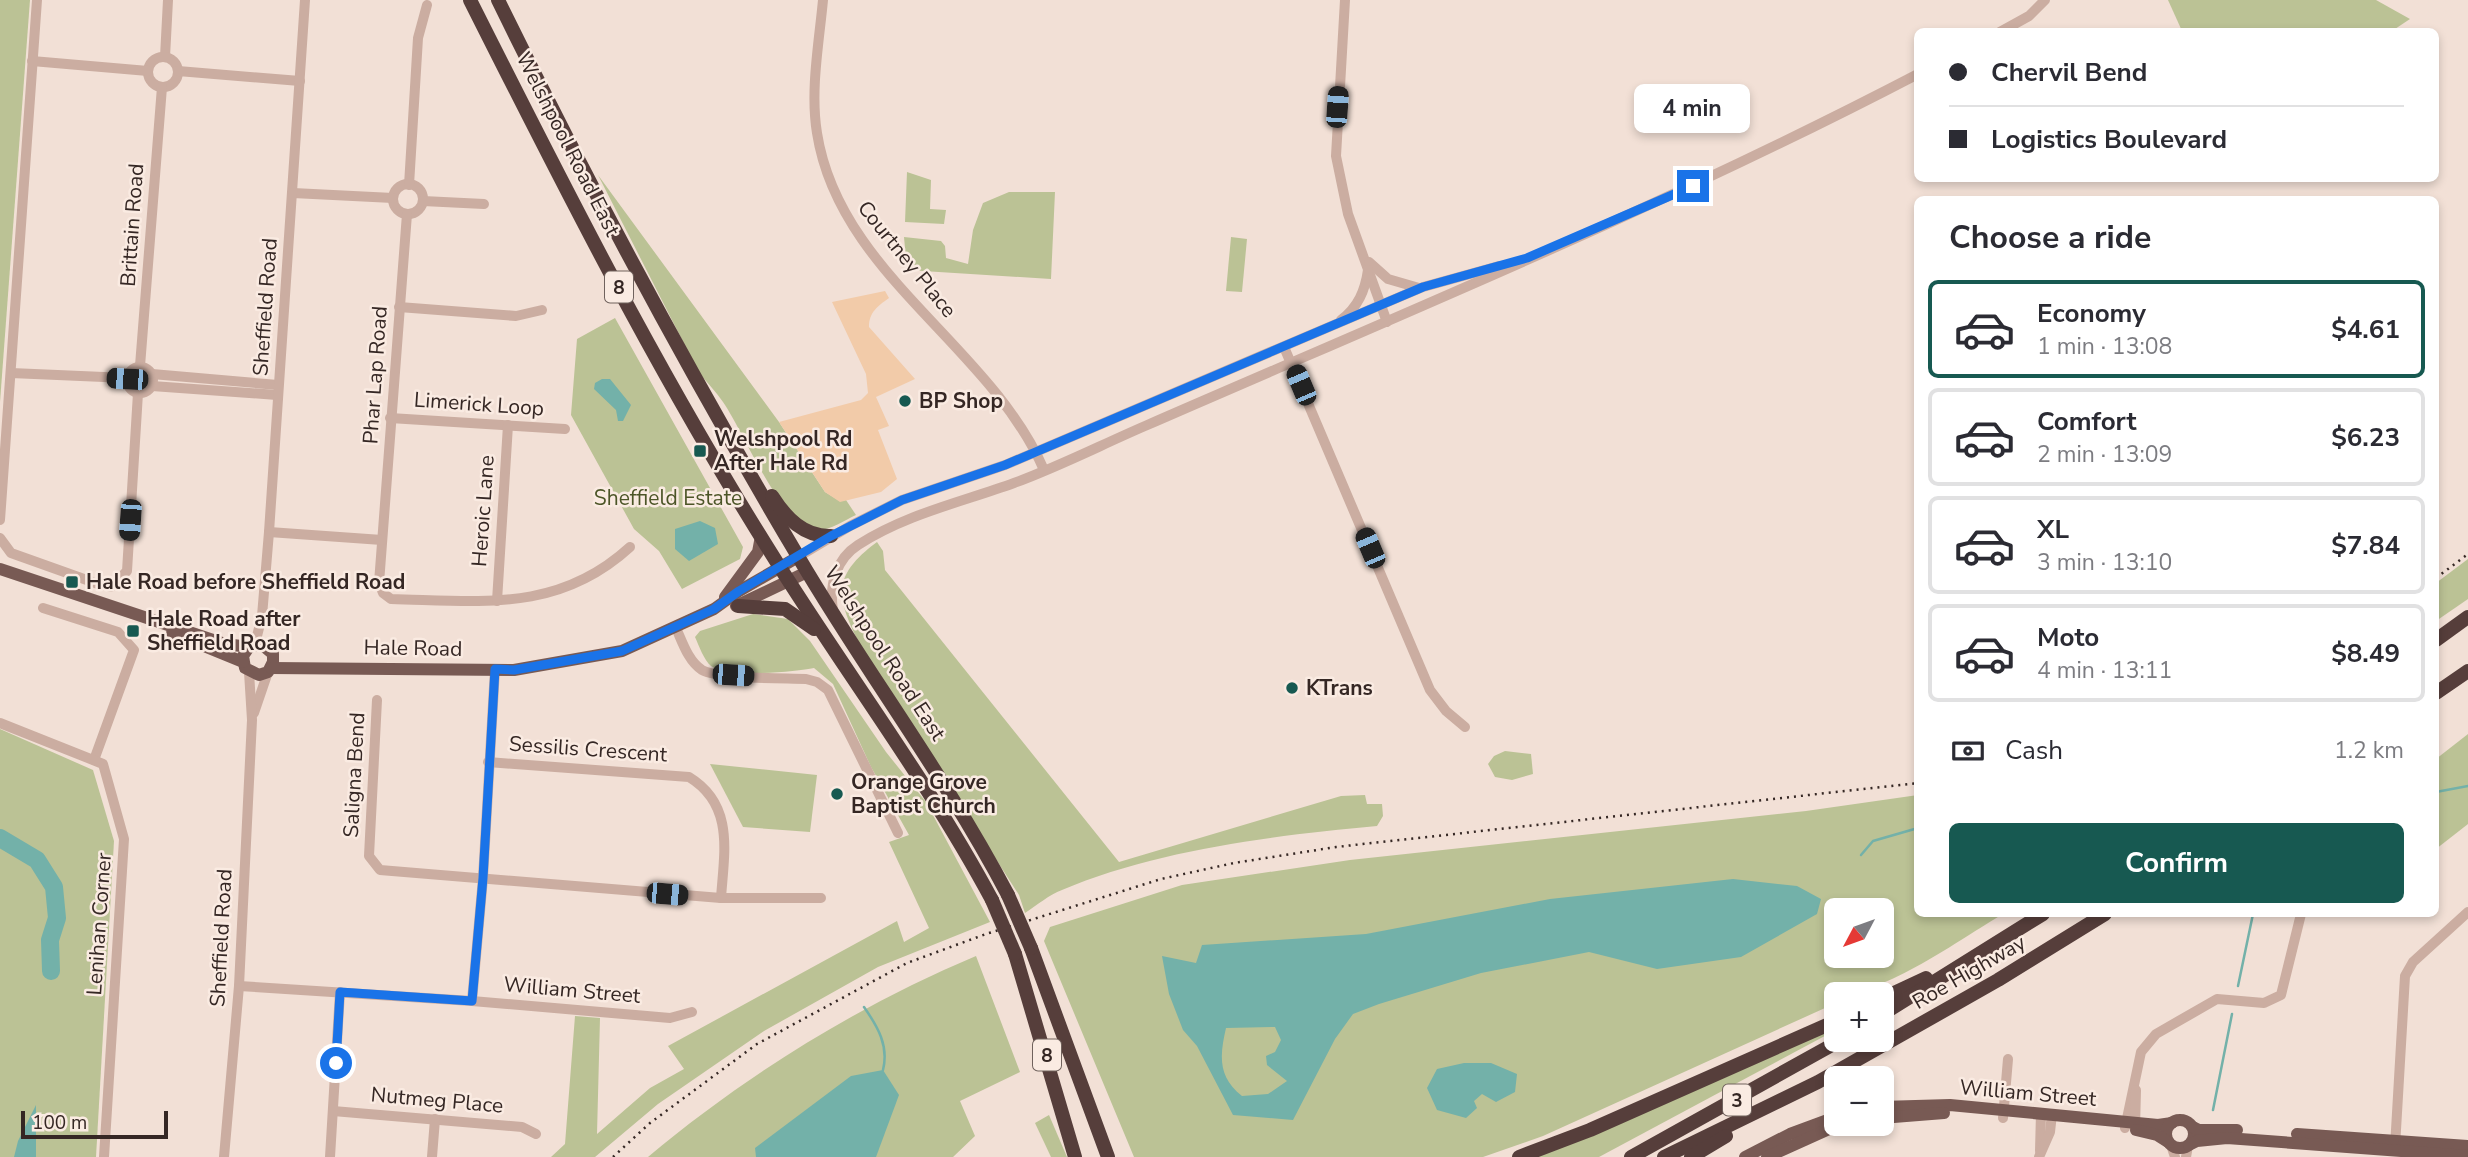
<!DOCTYPE html>
<html lang="en">
<head>
<meta charset="utf-8">
<style>
  :root { --surface:#fff; --page:#f2f2f3; --text:#2b2b33; --muted:#7c7c81; --line:#e1e1e2; --accent:#175951 }
  body { margin:0; font-family:"Nunito Sans",sans-serif; background:var(--page); color:var(--text); height:100vh; display:flex; flex-direction:column; font-size:26px; white-space:nowrap }
  * { box-sizing:border-box; margin:0 }
  p { font-size:23px; color:var(--muted) }
  .icon { flex:none; width:38px; height:38px; fill:none; stroke:currentColor; stroke-width:2; stroke-linecap:round; stroke-linejoin:round }
  .map { position:relative; flex:1; overflow:hidden }
  .side { position:absolute; left:1914px; top:196px; width:525px; height:721px; display:flex; flex-direction:column; background:var(--surface); border-radius:10px; box-shadow:0 4px 10px #0003 }
  .side>* { flex:none }
  .top-card { position:absolute; left:1914px; top:28px; width:525px; height:154px; border-radius:10px; box-shadow:0 4px 10px #0003; display:grid; align-content:center; height:154px; padding:0 35px; background:var(--surface) }
  .needle { width:46px; rotate:229deg }
  .fabs { position:absolute; left:1824px; top:898px; display:grid; gap:14px }
  .fabs a { display:grid; place-items:center; width:70px; height:70px; border-radius:10px; background:var(--surface); box-shadow:0 4px 10px #0003; font-size:35px }
  .scale { position:absolute; left:21px; bottom:18px; width:147px; box-sizing:border-box; padding-left:7px; border:4px solid #352724; border-top:0; font-size:19px; line-height:24px; white-space:nowrap; color:#352724; -webkit-text-stroke:5px #faebe2; paint-order:stroke }
  .end { position:absolute; width:32px; height:32px; margin:-16px; border:9px solid #1a73e8; background:#fff; box-shadow:0 0 0 4px #fff }
  .from { border-radius:50% }
  .bubble { position:absolute; height:49px; border-radius:10px; background:var(--surface); box-shadow:0 4px 10px #0003; font-size:23px; font-weight:700; line-height:49px; text-align:center }
  .car { position:absolute; width:21px; height:42px; margin:-21px -10px; border-radius:9px; box-shadow:0 0 5px 2px #0007; background:linear-gradient(#222 24%,#8ab4d8 0 40%,#222 0 76%,#8ab4d8 0 86%,#222 0) }
  .top-card b { display:flex; align-items:center; gap:24px; height:66px; font-size:26px }
  .top-card b+b { border-top:2px solid var(--line) }
  .top-card i { width:18px; height:18px; background:var(--text) }
  ul { padding:0; list-style:none }
  li { display:flex; align-items:center; gap:21px; height:98px; margin:0 14px 10px; padding:0 21px; border:4px solid var(--line); border-radius:10px }
  li div { flex:1 }
  li b { display:block; font-size:26px }
  li em { font-style:normal; font-weight:700 }
  li.active { border-color:var(--accent) }
  li>.icon { width:63px; height:63px; stroke-width:1.5 }
  h2 { padding:0 35px; font-size:32px; line-height:84px }
  .pay { display:flex; align-items:center; gap:18px; height:77px; padding:0 35px; font-size:26px }
  .pay p { margin-inline-start:auto }
  .primary-button { display:flex; gap:14px; margin-top:auto; padding:14px 35px }
  .primary-button a { flex:1; height:80px; border-radius:10px; background:var(--accent); color:#fff; font-size:28px; font-weight:700; line-height:80px; text-align:center }
  .map>svg:first-child { display:block }
</style>
</head>
<body>
<div class="map">
<svg width="2468" height="1157" viewBox="0 0 2468 1157">
  <rect width="100%" height="100%" fill="#f2e0d6"/>
  <g fill="#bbc295" fill-rule="evenodd">
    <path d="M0 0H30L0 402Z"/>
    <path d="M2168 0H2376L2410 19 2392 31H2182Z"/>
    <path d="M907 172 931 180 930 209 946 210 944 224 905 222Z"/>
    <path d="M598 175 779 422 825 492 840 501 846 500 856 515C843 521 825 534 811 529 776 515 745 434 723 402 716 392 707 382 699 373Z"/>
    <path d="M1009 192H1055L1051 279 907 270 904 237 941 241 945 246 946 258 968 264 973 230 983 203Z"/>
    <path d="M1231 237 1247 239 1242 292 1226 291Z"/>
    <path d="M615 318 743 547 740 559 682 589 659 551 634 529 571 415 577 339Z"/>
    <path d="M877 542 883 551 885 570 1119 862 1341 796 1365 795 1367 804H1382L1383 816 1377 826C1277 835 1155 850 1062 890 1049 895 1037 905 1025 913L1019 895C983 839 948 784 913 728 893 697 842 628 842 593 841 571 861 554 877 542Z"/>
    <path d="M2468 559V599L2436 621V583Z"/>
    <path d="M753 614 788 619 810 641 886 752 926 802 990 922 878 967 764 1031 658 1104 595 1157H551L565 1144 575 1016 600 1018 597 1134 650 1088 684 1069 668 1046 897 921 904 942 929 928 889 842 909 835 871 767 833 684 814 668C795 672 727 678 711 666 704 660 699 646 695 637L700 631Z"/>
    <path d="M0 729 93 770 114 841 96 1157H0Z"/>
    <path d="M2468 734V824L2436 849V759Z"/>
    <path d="M1505 751 1531 754 1533 774 1512 780 1495 777 1488 764 1494 756Z"/>
    <path d="M710 764 817 775 810 832 743 827Z"/>
    <path d="M1918 795V914H2003C1958 940 1887 994 1836 994V1003L1543 1136 1483 1157H1134L1044 941 1050 927 1182 885 1350 860 1806 811ZM1836 910H1881V956H1836Z"/>
    <path d="M976 956 1020 1072 960 1101 975 1136 953 1157H648C746 1075 859 1005 976 956Z"/>
    <path d="M1836 1026V1030L1599 1157H1536Z"/>
    <path d="M1049 1115 1067 1157H1051L1035 1123Z"/>
  </g>
  <path fill="#f2cba9" d="M885 291 889 298C878 306 869 312 869 327L915 379 876 397 889 426 878 430 897 479 881 492 840 502 825 492 779 422 861 400 868 393 866 374 832 302Z"/>
  <g fill="#73b1a9" fill-rule="evenodd">
    <path d="M602 379H610L631 405 623 421H618L616 410 594 389 595 383Z"/>
    <path d="M700 521 715 528 718 544 689 561 675 549V529Z"/>
    <path d="M1733 879 1797 886 1821 899 1817 914 1741 957 1657 969 1589 952 1481 973 1379 1004 1353 1014 1335 1039 1293 1120 1233 1115 1197 1046 1183 1030 1169 994 1162 956 1196 963 1202 945 1366 934 1550 899ZM1275 1027 1281 1040 1275 1052 1266 1056 1267 1065 1287 1081 1268 1094 1242 1096C1217 1077 1220 1054 1226 1028Z"/>
    <path d="M1464 1063H1491L1517 1074 1515 1092 1496 1102 1482 1094 1474 1101 1477 1108 1466 1118 1437 1110 1427 1088 1437 1069Z"/>
    <path d="M883 1070 899 1095 876 1157H756L755 1148 851 1076Z"/>
    <path d="M36 1105V1157H14L18 1141Z"/>
  </g>
  <g fill="none" stroke-linecap="round" stroke-linejoin="round">
    <g stroke="#73b1a9" stroke-width="2.5">
      <path d="M2436 792 2468 786"/>
      <path d="M1861 855 1873 841 1918 828"/>
      <path d="M2238 986 2253 914"/>
      <path d="M864 1007C878 1027 889 1046 883 1070"/>
      <path d="M2213 1110 2232 1014"/>
    </g>
    <path stroke="#73b1a9" stroke-width="18" d="M0 838 37 860 54 887 57 918 50 940 51 971"/>
    <g stroke="#cbada1" stroke-width="10">
      <path d="M823 0C819 43 810 91 817 133 839 274 990 345 1044 470"/>
      <path d="M1345 0 1336 156 1348 214 1387 322"/>
      <path d="M2000 32 2029 16 2045 0"/>
      <path d="M165 57 168 0"/>
      <circle cx="163" cy="72" r="15"/>
      <path d="M32 61 148 71"/>
      <path d="M178 71 300 81"/>
      <circle cx="408" cy="199" r="15"/>
      <path d="M409 185 418 38 427 5"/>
      <path d="M293 193 393 198"/>
      <path d="M423 201 484 204"/>
      <path d="M407 214 379 583 383 593 391 599C481 601 558 613 630 547"/>
      <path d="M1369 262 1388 279 1419 288"/>
      <path d="M399 307 516 316 542 310"/>
      <path d="M1341 320C1358 307 1365 291 1368 270"/>
      <path d="M1284 347 1430 690 1446 711 1465 727"/>
      <path d="M140 366 162 87"/>
      <circle cx="140" cy="380" r="13"/>
      <path d="M11 373 127 378"/>
      <path d="M152 374 278 385"/>
      <path d="M152 386 277 395"/>
      <path d="M390 418 565 429"/>
      <path d="M0 520 37 0"/>
      <path d="M269 532 382 540"/>
      <path d="M0 538 11 553 98 584 111 587 127 571 138 393"/>
      <path d="M798 557 850 526 902 500 1005 465 1423 287 1499 266"/>
      <path d="M497 601 508 425"/>
      <path d="M43 608 118 632 134 650 94 760"/>
      <path d="M833 610C829 585 836 559 858 545 906 514 962 502 1014 483 1058 467 1101 445 1145 426 1404 313 1667 205 1918 74"/>
      <path d="M676 628C682 641 688 661 702 670 717 679 784 678 806 679L817 682 828 690 898 833"/>
      <path d="M255 644 262 616 269 532 305 0"/>
      <path d="M377 700 369 856 380 870 721 898H821"/>
      <path d="M254 713 268 672"/>
      <path d="M0 723 103 764 124 839 104 1157"/>
      <path d="M488 762 689 777C735 805 724 853 721 898"/>
      <path d="M239 986 472 1001 670 1018 692 1012"/>
      <path d="M472 1001 483 878 495 669"/>
      <path d="M333 1111 522 1127 536 1134"/>
      <path d="M2003 1118 2008 1059"/>
      <path d="M2125 1128 2141 1052 2156 1034 2217 999 2264 1003 2281 995 2301 914"/>
      <path d="M2135 1128 2136 1090"/>
      <path d="M2171 1145 2175 1157"/>
      <path d="M2395 1147 2405 976 2413 962 2468 912"/>
      <path d="M2040 1151 2041 1113"/>
      <path d="M224 1157 239 986 252 720 249 672"/>
      <path d="M330 1157 340 992"/>
      <path d="M432 1157 435 1119"/>
      <path d="M2039 1157 2050 1132 2052 1114"/>
      <path d="M2186 1157 2188 1146"/>
    </g>
    <g stroke="#785a54" stroke-width="12">
      <path d="M0 569 225 644 249 647 261 644 273 654V662L268 672 259 675 245 668 243 656 249 647"/>
      <path d="M725 597 758 552 761 536"/>
      <path d="M736 606 807 572"/>
      <path d="M172 633 243 662"/>
      <path d="M271 668 514 670 622 651 714 609 739 591 798 557"/>
      <path d="M1881 1107 1950 1105 2158 1125 2172 1123"/>
      <path d="M1881 1118 1944 1113"/>
      <circle cx="2180" cy="1134" r="14"/>
      <path d="M2193 1127 2199 1130H2237"/>
      <path d="M2136 1130 2157 1135 2168 1142"/>
      <path d="M2297 1134 2468 1146"/>
      <path d="M2189 1145 2197 1141 2227 1138 2468 1156"/>
      <path d="M1745 1157 1790 1134 1836 1117"/>
      <path d="M1767 1157 1829 1129 1850 1124"/>
    </g>
    <g stroke="#563e3b" stroke-width="14">
      <path d="M470 0C564 187 659 375 771 553 843 669 927 779 992 900"/>
      <path d="M498 0C591 190 691 376 799 558 866 672 946 777 1008 895"/>
      <path d="M772 496C786 518 804 537 831 536"/>
      <path d="M738 606 785 609 814 629"/>
      <path d="M2436 640 2468 617"/>
      <path d="M2436 693 2468 671"/>
      <path d="M1031 948 1108 1157"/>
      <path d="M1015 954 1075 1157"/>
      <path d="M1881 999 1926 978"/>
      <path d="M1881 1015 2043 914"/>
      <path d="M1519 1157 1590 1130 1836 1021"/>
      <path d="M1631 1157 1841 1040"/>
      <path d="M1664 1157 1818 1082 1998 980 2105 914"/>
      <path d="M1691 1157 1726 1136"/>
    </g>
    <g stroke="#352724" stroke-width="2.5" stroke-dasharray="2 5" stroke-linecap="butt">
      <path d="M2436 578 2468 554"/>
      <path d="M613 1157 650 1123 757 1044 907 963 986 934 1161 879 1234 863 1336 847 1918 783"/>
    </g>
    <g stroke="#563e3b" stroke-width="14">
      <path d="M1008 895 1031 948"/>
      <path d="M992 900 1015 954"/>
    </g>
  </g>
  <g fill="none" stroke-linecap="round" stroke-linejoin="round">
    <path stroke="#1a73e8" stroke-width="9" d="M336 1063 340 992 472 1001 483 878 495 669 514 670 622 651 714 609 739 591 831 536 902 500 1005 465 1423 287 1527 258 1693 186"/>
  </g>
  <g fill="#175951" stroke="#faebe2" stroke-width="2.5">
    <circle cx="905" cy="401" r="7"/>
    <rect x="693" y="444" width="14" height="14" rx="3.5"/>
    <rect x="65" y="575" width="14" height="14" rx="3.5"/>
    <rect x="126" y="624" width="14" height="14" rx="3.5"/>
    <circle cx="1292" cy="688" r="7"/>
    <circle cx="837" cy="794" r="7"/>
  </g>
  <g text-anchor="middle" stroke-width="5" stroke-linejoin="round" paint-order="stroke">
    <g fill="#faebe2" stroke="#70625d" stroke-width="2">
      <rect x="605" y="271.5" width="28" height="31" rx="5"/>
      <rect x="1033" y="1039.5" width="28" height="31" rx="5"/>
      <rect x="1723" y="1084.5" width="28" height="31" rx="5"/>
    </g>
    <g font-size="19" font-weight="bold" fill="#352724">
      <text x="619" y="294">8</text>
      <text x="1047" y="1062">8</text>
      <text x="1737" y="1107">3</text>
    </g>
    <g font-size="21" fill="#352724" stroke="#faebe2">
      <text transform="translate(568 144) rotate(63)" y="7">Welshpool Road East</text>
      <text transform="translate(132 225) rotate(-86)" y="7">Brittain Road</text>
      <text transform="translate(907 259) rotate(51)" y="7">Courtney Place</text>
      <text transform="translate(265 307) rotate(-86)" y="7">Sheffield Road</text>
      <text transform="translate(375 375) rotate(-86)" y="7">Phar Lap Road</text>
      <text transform="translate(479 404) rotate(4)" y="7">Limerick Loop</text>
      <text transform="translate(483 511) rotate(-86)" y="7">Heroic Lane</text>
      <text transform="translate(413 648) rotate(1)" y="7">Hale Road</text>
      <text transform="translate(885 653) rotate(57)" y="7">Welshpool Road East</text>
      <text transform="translate(588 749) rotate(4)" y="7">Sessilis Crescent</text>
      <text transform="translate(354 775) rotate(-87)" y="7">Saligna Bend</text>
      <text transform="translate(99 924) rotate(-86)" y="7">Lenihan Corner</text>
      <text transform="translate(221 938) rotate(-87)" y="7">Sheffield Road</text>
      <text transform="translate(1969 972) rotate(-30)" y="7">Roe Highway</text>
      <text transform="translate(572 990) rotate(5)" y="7">William Street</text>
      <text transform="translate(2028 1093) rotate(5)" y="7">William Street</text>
      <text transform="translate(437 1100) rotate(5)" y="7">Nutmeg Place</text>
    </g>
    <g font-size="21" font-weight="bold" fill="#352724" stroke="#faebe2" text-anchor="start">
      <text x="919" y="408">BP Shop</text>
      <text x="714" y="446">Welshpool Rd<tspan x="714" dy="24">After Hale Rd</tspan></text>
      <text x="86" y="589">Hale Road before Sheffield Road</text>
      <text x="147" y="626">Hale Road after<tspan x="147" dy="24">Sheffield Road</tspan></text>
      <text x="1306" y="695">KTrans</text>
      <text x="851" y="789">Orange Grove<tspan x="851" dy="24">Baptist Church</tspan></text>
    </g>
    <g font-size="21" fill="#4c5527" stroke="#faebe2">
      <text x="668" y="505">Sheffield Estate</text>
    </g>
  </g>
</svg>
<div class="fabs">
<a><svg class="needle" viewBox="-14 -14 28 28"><path d="M0-13l5 13h-10z" fill="#e53935"/><path d="M0 13l5-13h-10z" fill="#7c7c81"/></svg></a>
<a>+</a>
<a>−</a>
</div>
<div class="scale">100 m</div>
<i class="end from" style="left:336px;top:1063px"></i>
<i class="end" style="left:1693px;top:186px"></i>
<div class="bubble" style="left:1634px;top:84px;width:116px">4 min</div>
<i class="car" style="left:1337px;top:107px;rotate:4deg"></i>
<i class="car" style="left:127px;top:379px;rotate:273deg"></i>
<i class="car" style="left:1301px;top:385px;rotate:337deg"></i>
<i class="car" style="left:130px;top:520px;rotate:184deg"></i>
<i class="car" style="left:1370px;top:548px;rotate:337deg"></i>
<i class="car" style="left:733px;top:675px;rotate:94deg"></i>
<i class="car" style="left:667px;top:894px;rotate:95deg"></i>
<div class="top-card">
<b><i class="from"></i>Chervil Bend</b>
<b><i></i>Logistics Boulevard</b>
</div>
<section class="side">
<h2>Choose a ride</h2>
<ul>
<li class="active"><svg class="icon" aria-label="car" viewBox="0 0 24 24"><path d="M5 17H2v-5l4-1 3-4h7l3 4 3 1v5h-3M9 17h6M6 11h13"/><circle cx="7" cy="17" r="2"/><circle cx="17" cy="17" r="2"/></svg><div><b>Economy</b><p>1 min · 13:08</p></div><em>$4.61</em></li>
<li><svg class="icon" aria-label="car" viewBox="0 0 24 24"><path d="M5 17H2v-5l4-1 3-4h7l3 4 3 1v5h-3M9 17h6M6 11h13"/><circle cx="7" cy="17" r="2"/><circle cx="17" cy="17" r="2"/></svg><div><b>Comfort</b><p>2 min · 13:09</p></div><em>$6.23</em></li>
<li><svg class="icon" aria-label="car" viewBox="0 0 24 24"><path d="M5 17H2v-5l4-1 3-4h7l3 4 3 1v5h-3M9 17h6M6 11h13"/><circle cx="7" cy="17" r="2"/><circle cx="17" cy="17" r="2"/></svg><div><b>XL</b><p>3 min · 13:10</p></div><em>$7.84</em></li>
<li><svg class="icon" aria-label="car" viewBox="0 0 24 24"><path d="M5 17H2v-5l4-1 3-4h7l3 4 3 1v5h-3M9 17h6M6 11h13"/><circle cx="7" cy="17" r="2"/><circle cx="17" cy="17" r="2"/></svg><div><b>Moto</b><p>4 min · 13:11</p></div><em>$8.49</em></li>
</ul>
<div class="pay"><svg class="icon" aria-label="cash" viewBox="0 0 24 24"><path d="M3 7h18v10H3z"/><circle cx="12" cy="12" r="2"/></svg>Cash<p>1.2 km</p></div>
<div class="primary-button"><a>Confirm</a></div>
</section>
</div>
</body>
</html>
